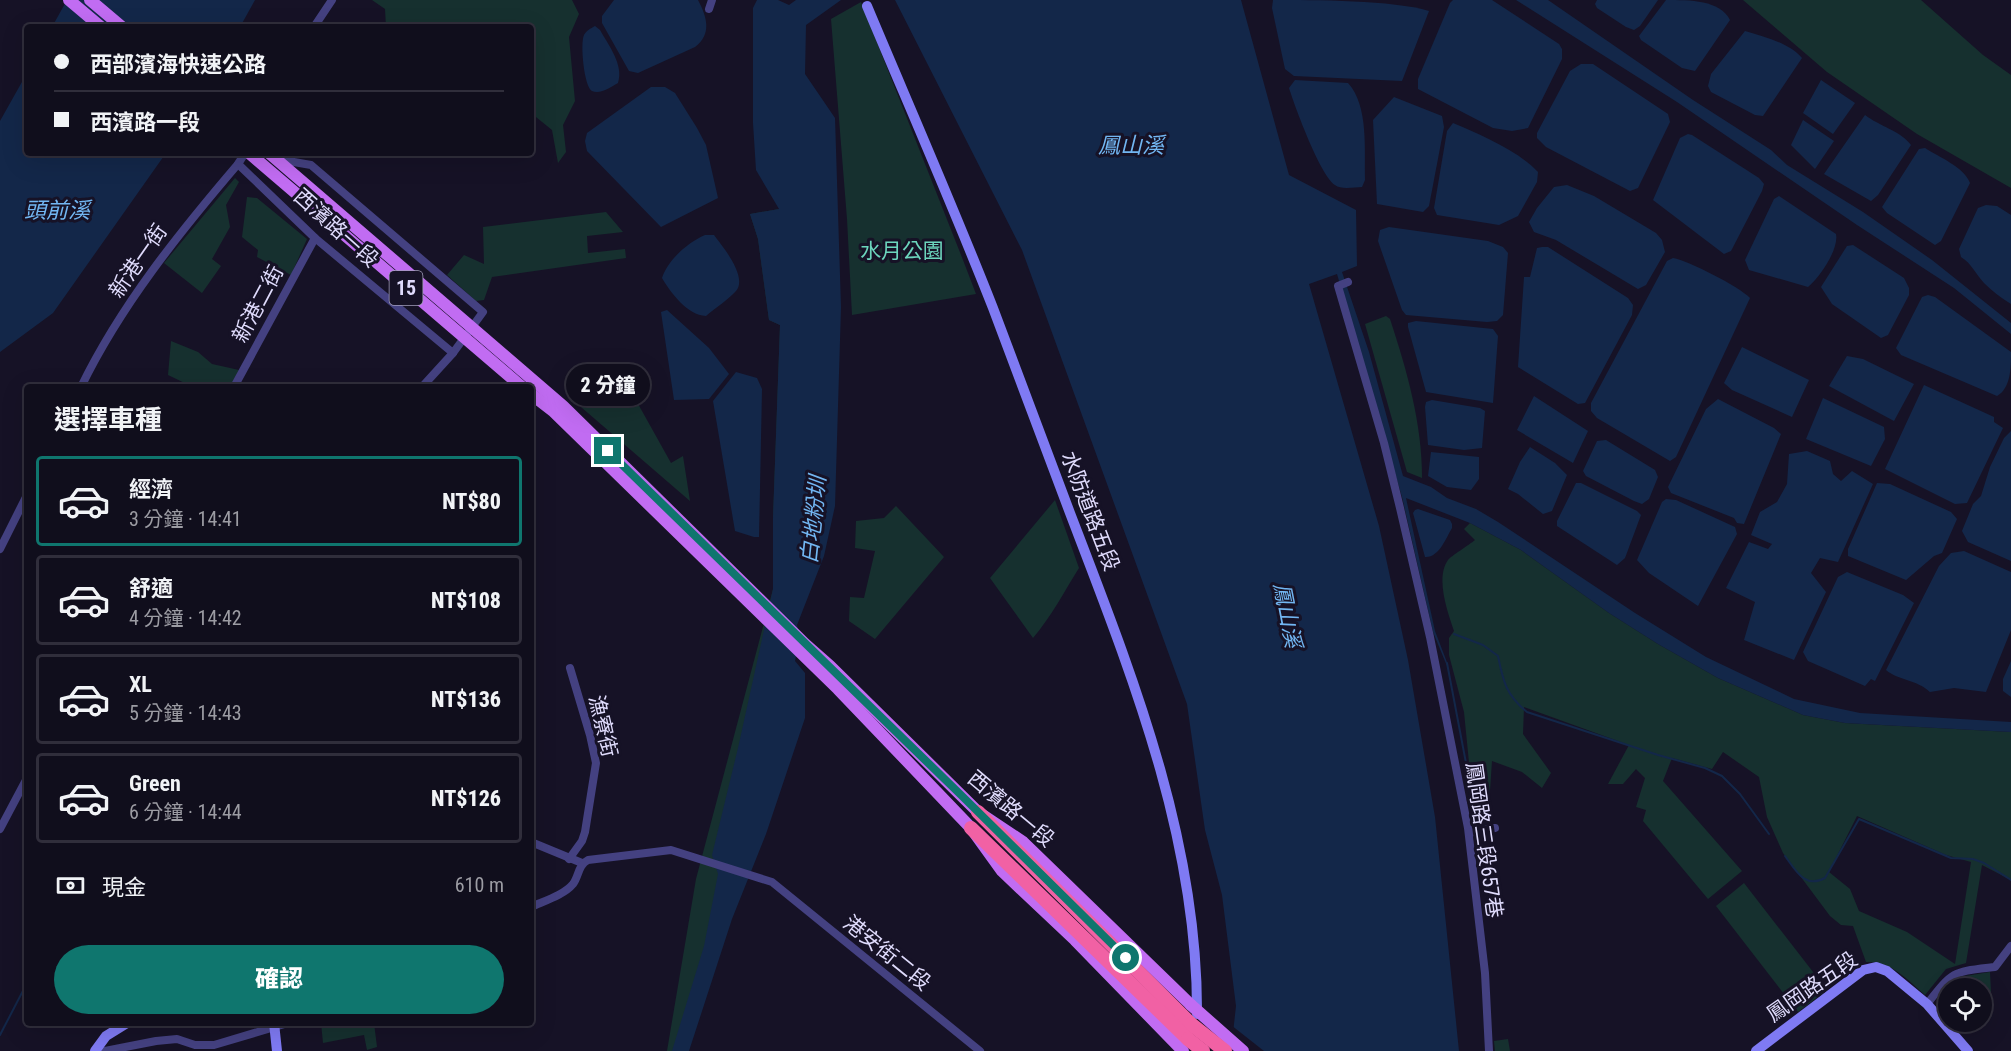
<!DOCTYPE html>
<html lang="zh-TW">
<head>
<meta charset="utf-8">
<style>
  :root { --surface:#100e1c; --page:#1e1c29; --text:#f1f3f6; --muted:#9c9ca3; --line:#302e3b; --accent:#0f766e }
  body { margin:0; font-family:"Roboto Condensed","Noto Sans TC",sans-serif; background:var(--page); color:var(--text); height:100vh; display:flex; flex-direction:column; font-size:22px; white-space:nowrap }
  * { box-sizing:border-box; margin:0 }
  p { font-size:20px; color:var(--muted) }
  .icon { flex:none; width:33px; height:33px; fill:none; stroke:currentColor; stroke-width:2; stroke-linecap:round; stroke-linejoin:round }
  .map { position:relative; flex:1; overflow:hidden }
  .panel { position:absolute; left:24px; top:384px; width:510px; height:642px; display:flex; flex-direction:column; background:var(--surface); border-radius:6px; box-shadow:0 6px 24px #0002,0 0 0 2px var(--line) }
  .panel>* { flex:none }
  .banner { position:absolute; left:24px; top:24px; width:510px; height:132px; border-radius:6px; box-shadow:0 6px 24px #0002,0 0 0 2px var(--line); display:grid; align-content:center; height:132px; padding:0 30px; background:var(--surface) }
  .tools { position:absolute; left:1938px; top:978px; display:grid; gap:12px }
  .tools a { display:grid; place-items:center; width:54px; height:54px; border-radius:50%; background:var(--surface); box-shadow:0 6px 24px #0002,0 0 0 2px var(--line); font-size:30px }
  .end { position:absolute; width:27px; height:27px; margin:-14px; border:8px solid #0f766e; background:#fff; box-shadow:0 0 0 3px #fff }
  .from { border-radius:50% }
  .bubble { position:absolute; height:42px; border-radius:21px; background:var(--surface); box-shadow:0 6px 24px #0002,0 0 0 2px var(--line); font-size:20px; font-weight:800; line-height:42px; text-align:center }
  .banner b { display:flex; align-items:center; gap:21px; height:57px; font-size:22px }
  .banner b+b { border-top:2px solid var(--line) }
  .banner i { width:15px; height:15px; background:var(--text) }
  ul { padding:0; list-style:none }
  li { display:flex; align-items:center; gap:18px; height:90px; margin:0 12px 9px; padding:0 18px; border:3px solid var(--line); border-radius:6px }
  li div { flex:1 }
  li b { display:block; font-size:22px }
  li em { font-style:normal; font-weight:800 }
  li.selected { border-color:var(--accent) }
  li>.icon { width:54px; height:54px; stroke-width:1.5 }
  h2 { padding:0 30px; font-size:27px; line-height:72px }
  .pay { display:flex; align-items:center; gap:15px; height:66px; padding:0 30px; font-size:22px }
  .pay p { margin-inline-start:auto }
  .button { display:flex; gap:12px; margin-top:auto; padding:12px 30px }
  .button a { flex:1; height:69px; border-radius:36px; background:var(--accent); color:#fff; font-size:24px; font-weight:800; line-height:69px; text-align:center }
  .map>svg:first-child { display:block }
</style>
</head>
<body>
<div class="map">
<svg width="2011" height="1051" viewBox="0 0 2011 1051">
  <rect width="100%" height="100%" fill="#161226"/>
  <g fill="#16302f" fill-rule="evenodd">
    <path d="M372 0H572L579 14 569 37 575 101 563 125 566 152 558 163 552 130 531 113V27H386L385 9Z"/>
    <path d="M1743 0H1921L1983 55 2011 75V188L1917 134 1827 72Z"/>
    <path d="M861 2 963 260 976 294 852 315 847 219 831 19Z"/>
    <path d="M235 178 239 182 226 205 230 227 212 259 221 266 202 293 164 263Z"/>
    <path d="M247 197 257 198 307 239 291 275 257 257 258 250 242 237Z"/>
    <path d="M779 209 785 700 674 1051H667L696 879 773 589V518L780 325 769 320 758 239 750 214Z"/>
    <path d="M606 212 623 232 587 236 588 253 625 249 626 258 492 277 484 300 476 301 447 275 464 255 484 264 483 227Z"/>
    <path d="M1386 316 1390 319C1407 371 1422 423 1422 478L1407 472 1365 324Z"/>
    <path d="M171 341 198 352 212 364 239 370 230 387H193L168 375Z"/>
    <path d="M623 377 671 463 683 456 690 501 581 407 605 386Z"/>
    <path d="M1055 500 1079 568C1064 592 1051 617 1033 638L990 578Z"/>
    <path d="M896 506 944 557 875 639 849 621 850 597 864 598 875 551 855 548 856 521 884 518Z"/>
    <path d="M1470 523 1521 550 1609 613 1658 644 1718 678 1803 715 1845 723 2011 732V880L1982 865 1966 963 1946 969 1925 995C1907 979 1891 961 1866 962L1853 926 1841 925 1830 916 1783 853 1767 817 1759 777 1723 752 1712 769 1672 758 1663 781 1742 871 1708 899 1643 821 1646 810 1636 807 1645 778 1636 769 1623 784H1608L1629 745 1524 707 1523 734 1551 773 1542 788 1522 772 1492 761 1488 820 1475 823 1464 712 1449 655V638L1454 631C1448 613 1435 578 1448 560 1451 556 1469 545 1475 540L1464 529ZM1857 816 1946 855 1971 862 1955 964 1907 932 1859 911 1850 889 1829 872Z"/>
    <path d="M1744 883 1827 990 1798 1012 1716 906Z"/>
    <path d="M1990 972 1991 992 1982 994V988H1950L1959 977Z"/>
    <path d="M321 1023H342L343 1026 359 1027V1023H374L377 1047 367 1050 364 1035 323 1043Z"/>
    <path d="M1508 1039 1510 1051H1495L1494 1041Z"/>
  </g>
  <g fill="#132749">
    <path d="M67 0H255L240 27H52Z"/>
    <path d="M614 0H698C707 17 712 34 695 47L638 73 629 71 602 23V16Z"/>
    <path d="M757 0H778L789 5 796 0H841L806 25 805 74 835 118 841 307 835 506 824 556 797 625 800 635 795 661 805 673V718L766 834 732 919 689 1051H672L704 946 718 874 712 855 738 748 773 589V518L780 325 769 320 758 239 750 214 779 209 756 170 753 123V8Z"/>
    <path d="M895 0H1241L1289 175 1356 210 1357 266 1342 272 1369 352 1403 476 1431 487 1447 498 1476 509 1498 522 1635 613 1706 657 1794 699 1860 713 2011 722V732L1845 723 1803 715 1718 678 1658 644 1609 613 1521 550 1470 523 1406 498 1435 631 1448 665 1447 666 1433 632 1402 497 1337 274 1309 284 1379 526 1408 660 1435 817 1459 1051H1231L1236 1006 1222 895 1205 830 1187 704 1022 250Z"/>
    <path d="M1273 0C1315 0 1393 0 1429 11L1402 81 1294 76 1285 69 1272 8Z"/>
    <path d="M1453 0H1492L1559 44 1562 49V59L1528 128 1512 131 1493 128 1418 89V79L1450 3Z"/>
    <path d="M1516 0H1548L1693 100 1771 150 1787 165 1863 212 1932 260 2011 323V334L1954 288 1857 225 1677 102Z"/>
    <path d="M1597 0H1658L1640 26 1634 30 1626 27 1597 8 1595 4Z"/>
    <path d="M1666 0C1690 0 1720 0 1730 20L1695 71 1682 68 1641 40 1639 36Z"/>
    <path d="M595 26 600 30C609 46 624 65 618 83 611 87 600 95 592 91 584 87 580 43 584 35 587 30 590 29 595 26Z"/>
    <path d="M1745 31C1764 37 1788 42 1802 58L1763 116 1755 115 1711 92 1708 86 1711 74Z"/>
    <path d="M1581 64H1593L1668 114 1670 122 1638 188 1630 191 1546 147 1537 138V133L1570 71Z"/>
    <path d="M27 73V153H166L53 313 0 352V121Z"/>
    <path d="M1295 80 1348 83C1369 106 1364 150 1365 180L1362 187C1355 187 1341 190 1335 185 1320 175 1295 107 1289 88Z"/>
    <path d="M1821 80 1855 103 1833 134 1803 113Z"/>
    <path d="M651 87H665L675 93 697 128 706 145 718 198 661 227 587 151 585 141 587 133Z"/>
    <path d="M1394 97 1442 116 1444 127 1429 206 1423 212 1377 204 1373 120Z"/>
    <path d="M1865 115C1879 126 1901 131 1911 145L1878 195 1871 201 1824 174Z"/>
    <path d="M1803 120 1834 141 1815 169 1791 145Z"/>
    <path d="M1453 123C1479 134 1519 151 1538 172L1537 182 1518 216 1499 225 1437 215 1434 208 1447 131Z"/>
    <path d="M1688 134 1692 135 1759 178 1764 184 1762 191 1731 251 1724 254 1653 200 1680 138Z"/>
    <path d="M1925 148C1939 157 1964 167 1970 183L1941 241 1935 245 1887 213 1882 207 1919 149Z"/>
    <path d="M1567 185 1594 196 1656 233 1662 240 1665 252 1646 285 1638 289 1556 240 1534 232 1529 222 1537 208 1554 187Z"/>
    <path d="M1779 196 1836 234C1839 249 1820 277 1808 287L1749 270 1745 260 1774 199Z"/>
    <path d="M1986 205 1997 206 2011 215V304C2001 298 1992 291 1984 283 1975 273 1972 264 1961 257L1959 249 1978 208Z"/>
    <path d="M1389 227 1488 241 1503 247 1508 253 1503 315 1497 321 1487 322 1406 315 1402 310 1378 241 1380 230Z"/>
    <path d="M705 235H714C723 247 748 277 736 291 728 300 715 308 706 316 687 315 671 293 662 278 668 260 687 243 705 235Z"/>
    <path d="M1853 245 1904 278 1909 288V295L1888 335 1881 338 1832 304 1821 287 1847 246Z"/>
    <path d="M1542 247H1548L1628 298 1633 305 1632 315 1585 403 1578 404 1518 367 1524 277H1530L1537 248Z"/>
    <path d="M1673 258C1689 261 1738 286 1750 298L1676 457 1670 461 1597 418 1591 411V403L1667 261Z"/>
    <path d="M1928 295 1935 297 2011 352C2011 367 2011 388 1997 396L1901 355 1896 348 1922 297Z"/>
    <path d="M667 310 709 348 729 374 709 399 674 400 661 312Z"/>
    <path d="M1416 321 1493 329 1498 336 1493 403 1426 392 1408 327V323Z"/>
    <path d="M1742 347 1809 380 1792 417 1732 390 1724 383Z"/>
    <path d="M1847 356 1863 359 1914 384 1894 421 1829 386Z"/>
    <path d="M736 372 757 378 762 389 759 537H754L735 531 713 401Z"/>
    <path d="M1924 385 1994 417V422L2003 428 1967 503 1955 504 1885 469Z"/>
    <path d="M1534 396 1588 431 1573 463 1517 430Z"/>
    <path d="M1823 398 1884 427 1885 439 1871 466 1806 439Z"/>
    <path d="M1718 399 1774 428 1781 434 1744 524 1737 523 1734 518 1671 493 1668 487 1706 409Z"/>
    <path d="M1432 400 1480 408 1485 411 1482 448 1464 450 1428 445 1425 407 1426 402Z"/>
    <path d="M2011 431V561L1968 542 1962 531 1973 504 1981 496 1990 467 2004 438Z"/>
    <path d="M1606 440 1655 470 1658 477 1649 499 1642 504 1634 501 1586 476 1583 471 1597 441Z"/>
    <path d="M1530 447 1555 463 1567 475 1552 511 1543 514 1518 494 1508 489 1520 462Z"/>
    <path d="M1807 451 1830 461 1833 474 1841 481 1852 471 1873 484 1838 562 1820 558 1811 573 1826 592 1794 660 1744 640 1755 602 1726 588 1749 542 1768 549 1772 544 1751 535 1760 512 1777 502 1787 484 1789 454Z"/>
    <path d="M1431 452 1479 457V479L1471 490 1447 487 1428 476Z"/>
    <path d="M1576 483H1581L1637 511 1641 515 1625 558 1617 565 1557 526V521Z"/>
    <path d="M1877 483 1890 484 1951 512 1957 519 1942 553 1934 556 1906 580 1848 556V549Z"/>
    <path d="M1666 499 1676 500 1735 527 1737 534 1698 606 1649 573 1637 560 1662 502Z"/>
    <path d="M1418 509 1450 520 1452 524V528C1446 538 1439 558 1425 557L1413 513 1415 510Z"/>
    <path d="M1964 551 2011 572V630L1986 692 1954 688 1930 692C1916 679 1899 681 1886 670L1939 566 1951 553Z"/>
    <path d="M1847 572 1903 595 1914 603 1875 681 1871 679 1865 686 1808 661 1803 652 1838 577Z"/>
    <path d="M2011 661V697L2003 691V679Z"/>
  </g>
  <path fill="#161226" d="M1231 1025 1264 1051H1228Z"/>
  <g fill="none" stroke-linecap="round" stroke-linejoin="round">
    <g stroke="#132749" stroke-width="2">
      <path d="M1454 634 1483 645 1498 656C1503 681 1506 695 1527 712L1658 755 1705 768 1722 776 1740 794 1769 834"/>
      <path d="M1447 663 1466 763 1475 829"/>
      <path d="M1785 856C1796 871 1805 889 1825 878L1859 819 1951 858 1973 859 1984 863 2011 880"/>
      <path d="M0 1035 27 983"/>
    </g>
    <g stroke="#444181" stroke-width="8">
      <path d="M709 9 712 0"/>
      <path d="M314 27 332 0"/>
      <path d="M238 164 315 238 453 353 483 312 311 165 288 161 280 153"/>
      <path d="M1348 282 1338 286 1384 443 1400 508 1430 637 1468 828 1485 973 1489 1051"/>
      <path d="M81 387C121 305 179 233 238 164L245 153"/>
      <path d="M234 387 315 238"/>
      <path d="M422 387 453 353"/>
      <path d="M0 549 27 495"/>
      <path d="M0 829 27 778"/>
      <path d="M1469 833 1495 828"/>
      <path d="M531 842 582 863"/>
      <path d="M569 859 582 841 585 832 596 763 590 735 570 668"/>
      <path d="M531 907C544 901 564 895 573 884 579 876 578 865 588 860L671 850 772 882 980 1051"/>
      <path d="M1927 1004C1954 970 1952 972 1995 967L2011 946"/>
      <path d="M105 1051 156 1041 177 1039 195 1045H214L288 1023"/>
    </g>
    <g stroke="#7f7af3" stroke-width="10">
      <path d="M867 6C909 106 953 206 993 308 1019 376 1044 445 1070 513 1132 675 1198 839 1197 1014"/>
      <path d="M274 1023 277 1051"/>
      <path d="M95 1051 106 1036 127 1023"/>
      <path d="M1756 1051 1863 970 1876 967 1887 971 1927 1004 1968 1051"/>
    </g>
    <g stroke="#c16cf2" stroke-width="12">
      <path d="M69 0 101 27"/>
      <path d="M90 0 122 27"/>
      <path d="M249 153 522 387"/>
      <path d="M269 153 563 406 805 644 830 666 978 812 1023 842 1191 1005"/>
      <path d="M531 394 553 411 838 689 971 828 1002 871 1075 940 1183 1051"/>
    </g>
    <g stroke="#f161a4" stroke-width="14">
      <path d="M978 812 1191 1024"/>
      <path d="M971 828 1188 1039"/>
    </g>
    <path stroke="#c16cf2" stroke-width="12" d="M1191 1005 1243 1051"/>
    <g stroke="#f161a4" stroke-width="14">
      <path d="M1191 1024 1225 1051"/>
      <path d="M1188 1039 1203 1051"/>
    </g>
  </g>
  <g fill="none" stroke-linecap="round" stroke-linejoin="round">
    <path stroke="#0f766e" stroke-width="8" d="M608 451 961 795 1126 958"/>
  </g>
  <g text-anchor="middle" stroke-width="6" stroke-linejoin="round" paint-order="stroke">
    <rect fill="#161226" stroke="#a39fbc" stroke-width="1.5" x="389.5" y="271" width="33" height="34" rx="4.5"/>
    <g font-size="20" font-weight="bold" fill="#dfdbfc">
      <text x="406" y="295">15</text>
    </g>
    <g font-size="21" fill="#dfdbfc" stroke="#161226">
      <text transform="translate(336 228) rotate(42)" y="7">西濱路一段</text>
      <text transform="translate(138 261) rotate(-55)" y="7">新港一街</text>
      <text transform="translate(258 304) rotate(-62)" y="7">新港二街</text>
      <text transform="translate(1090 511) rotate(69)" y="7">水防道路五段</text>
      <text transform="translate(603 726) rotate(77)" y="7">漁寮街</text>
      <text transform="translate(1011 809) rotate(40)" y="7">西濱路一段</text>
      <text transform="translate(1484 840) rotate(82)" y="7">鳳岡路三段657巷</text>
      <text transform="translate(887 953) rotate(39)" y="7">港安街二段</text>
      <text transform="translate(1812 987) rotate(-35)" y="7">鳳岡路五段</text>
    </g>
    <g font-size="21" fill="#6cd6bd" stroke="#161226">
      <text x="902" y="258">水月公園</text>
    </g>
    <g font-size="22" font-style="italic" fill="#72b6f2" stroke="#161226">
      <text x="1131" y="153">鳳山溪</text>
      <text x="57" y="218">頭前溪</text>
      <text transform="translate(813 520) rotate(-84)" y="8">白地粉圳</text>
      <text transform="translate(1288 615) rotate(79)" y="8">鳳山溪</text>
    </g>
  </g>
</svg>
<div class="tools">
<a><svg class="icon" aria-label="locate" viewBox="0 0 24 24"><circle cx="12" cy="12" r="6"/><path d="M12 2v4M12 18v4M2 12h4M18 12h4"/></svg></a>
</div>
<i class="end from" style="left:1126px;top:958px"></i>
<i class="end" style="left:608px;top:451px"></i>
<div class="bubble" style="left:566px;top:364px;width:84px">2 分鐘</div>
<div class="banner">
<b><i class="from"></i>西部濱海快速公路</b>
<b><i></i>西濱路一段</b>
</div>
<section class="panel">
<h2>選擇車種</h2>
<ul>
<li class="selected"><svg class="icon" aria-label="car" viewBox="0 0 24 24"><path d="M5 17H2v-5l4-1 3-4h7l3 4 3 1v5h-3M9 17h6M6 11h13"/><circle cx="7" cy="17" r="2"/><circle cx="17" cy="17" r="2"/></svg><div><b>經濟</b><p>3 分鐘 · 14:41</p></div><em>NT$80</em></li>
<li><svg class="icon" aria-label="car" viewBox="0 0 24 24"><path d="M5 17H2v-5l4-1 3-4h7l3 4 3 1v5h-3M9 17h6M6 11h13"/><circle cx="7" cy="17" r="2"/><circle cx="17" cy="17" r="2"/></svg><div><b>舒適</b><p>4 分鐘 · 14:42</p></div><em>NT$108</em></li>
<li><svg class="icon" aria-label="car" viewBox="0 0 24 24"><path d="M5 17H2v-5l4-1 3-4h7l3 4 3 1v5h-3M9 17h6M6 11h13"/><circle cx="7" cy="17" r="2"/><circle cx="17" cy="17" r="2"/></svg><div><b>XL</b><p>5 分鐘 · 14:43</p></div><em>NT$136</em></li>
<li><svg class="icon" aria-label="car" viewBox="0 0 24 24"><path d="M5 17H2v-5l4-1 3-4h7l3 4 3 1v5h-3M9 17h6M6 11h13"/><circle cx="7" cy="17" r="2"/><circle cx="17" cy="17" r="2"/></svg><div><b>Green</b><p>6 分鐘 · 14:44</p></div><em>NT$126</em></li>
</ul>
<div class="pay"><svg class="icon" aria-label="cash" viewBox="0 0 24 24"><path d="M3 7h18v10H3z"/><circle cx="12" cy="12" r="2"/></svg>現金<p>610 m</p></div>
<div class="button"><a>確認</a></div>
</section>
</div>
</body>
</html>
